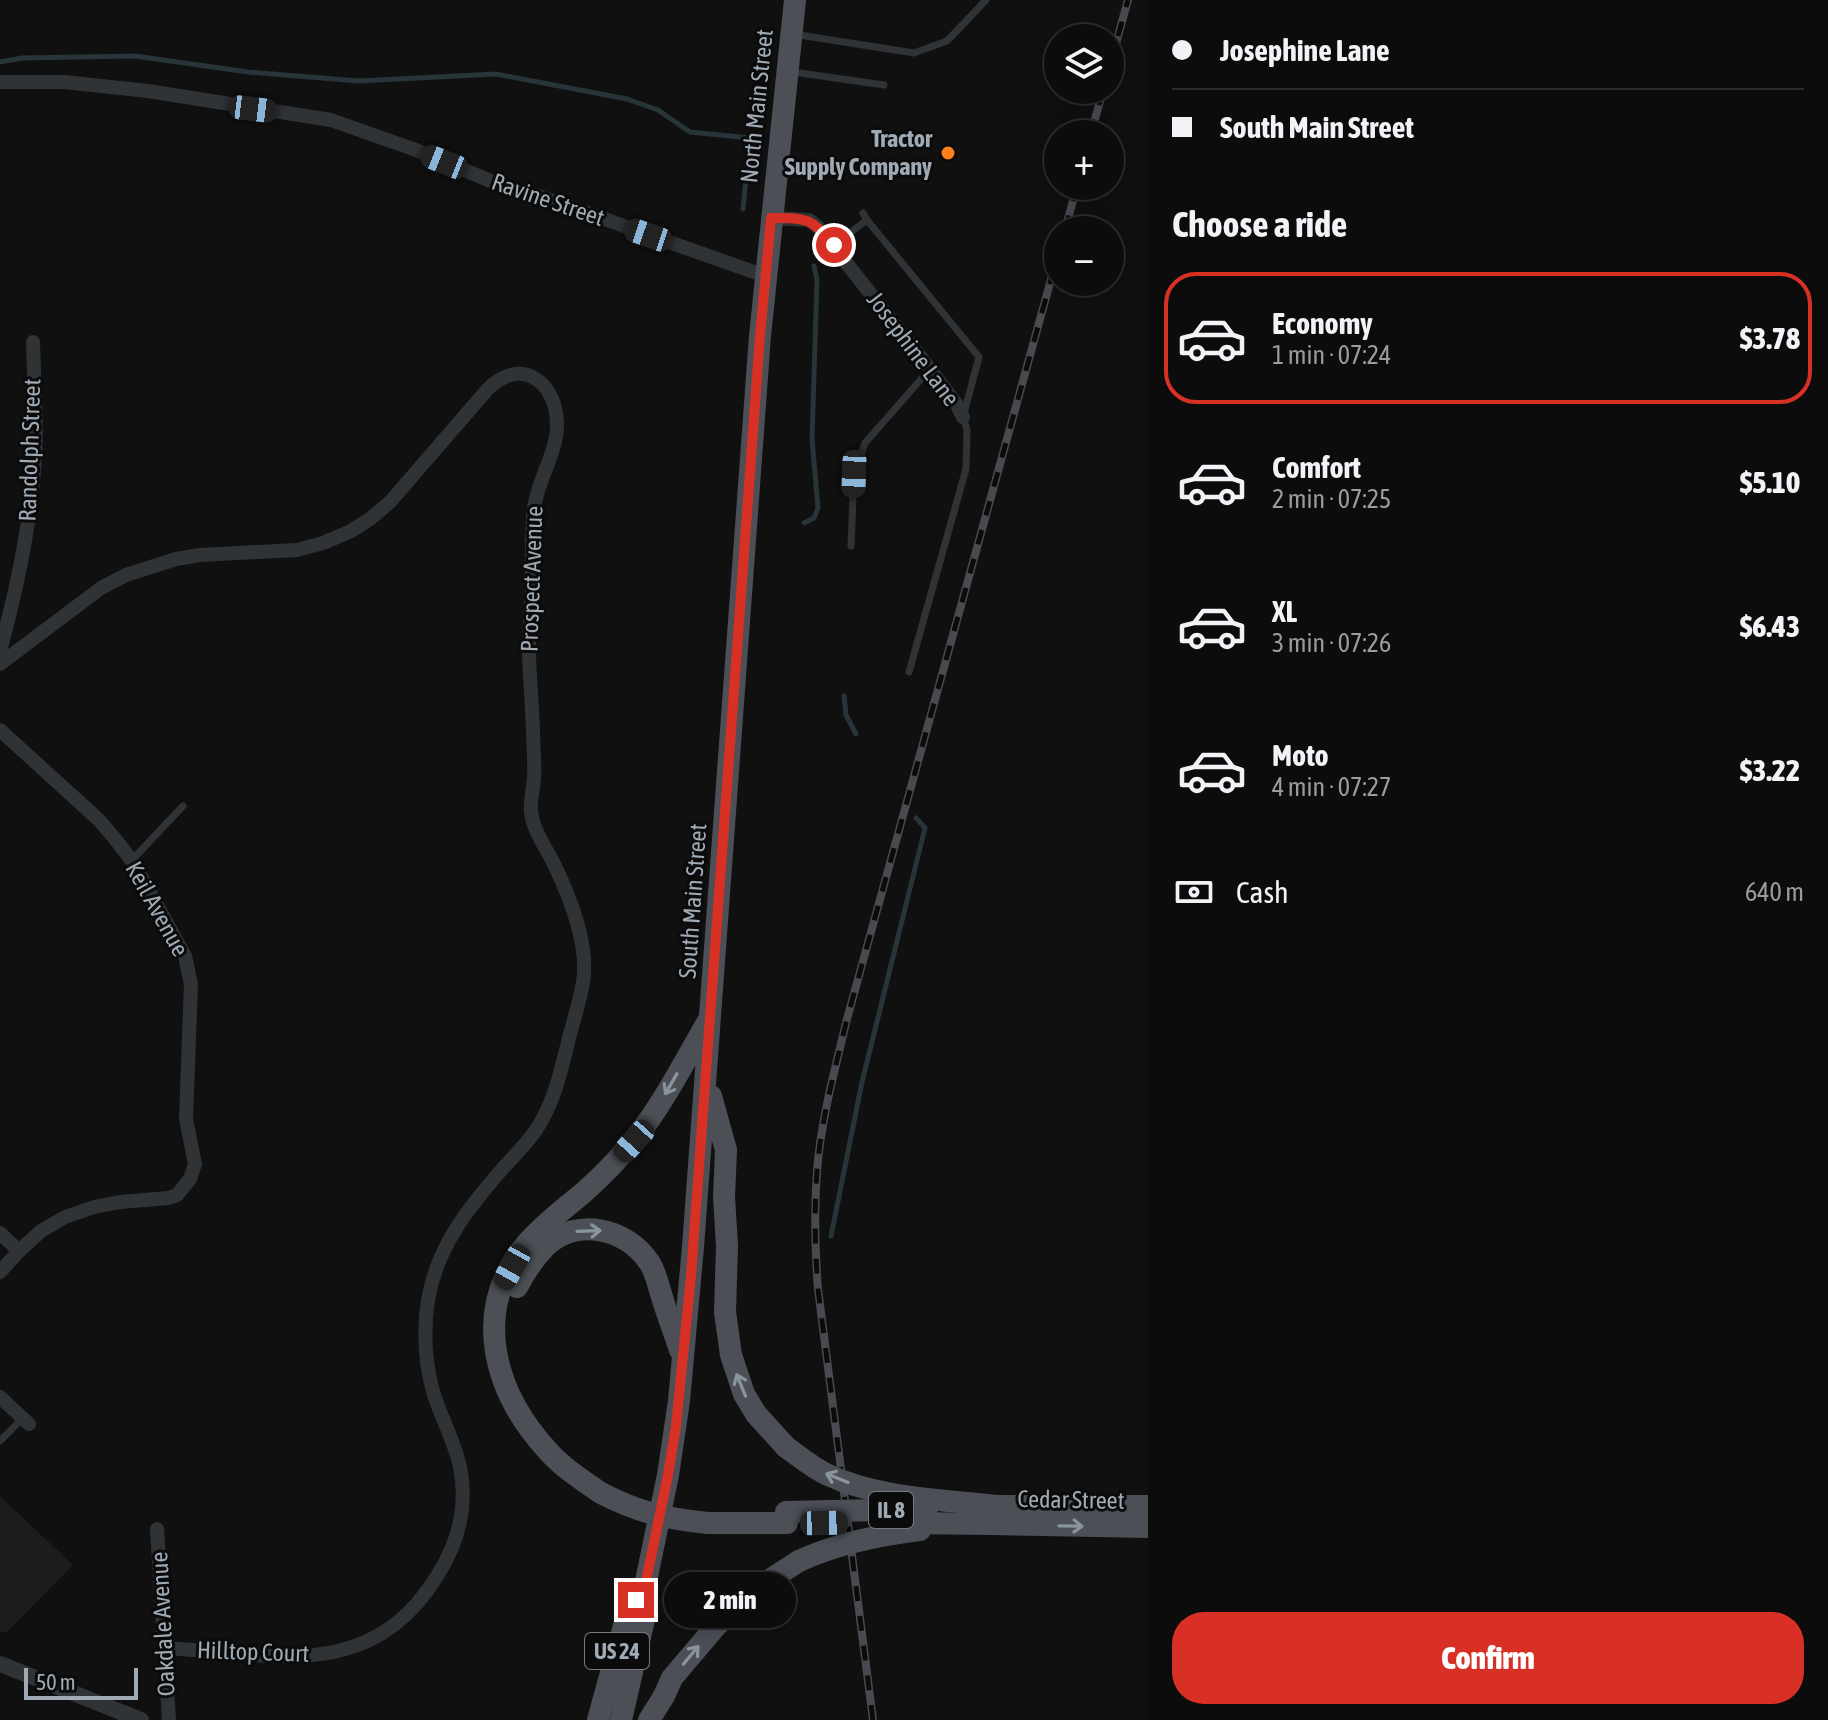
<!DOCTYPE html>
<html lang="en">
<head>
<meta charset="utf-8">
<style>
  :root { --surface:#0c0c0d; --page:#1a1a1b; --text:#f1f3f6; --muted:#9a9b9d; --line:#2c2c2e; --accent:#d93025 }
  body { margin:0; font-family:"Asap Condensed",sans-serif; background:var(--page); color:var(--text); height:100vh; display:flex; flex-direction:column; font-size:30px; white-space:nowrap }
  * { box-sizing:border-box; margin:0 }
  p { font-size:26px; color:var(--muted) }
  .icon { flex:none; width:44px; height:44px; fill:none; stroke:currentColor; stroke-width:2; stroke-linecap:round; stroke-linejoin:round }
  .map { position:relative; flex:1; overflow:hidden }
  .panel { display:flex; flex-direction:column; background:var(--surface); width:680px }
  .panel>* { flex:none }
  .top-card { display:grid; align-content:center; height:176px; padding:0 24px; background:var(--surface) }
  .tools { position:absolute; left:1044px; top:24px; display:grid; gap:16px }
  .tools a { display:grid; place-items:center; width:80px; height:80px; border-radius:50%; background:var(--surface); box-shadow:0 4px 20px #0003,0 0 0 2px var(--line); font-size:40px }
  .scale { position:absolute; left:24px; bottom:20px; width:114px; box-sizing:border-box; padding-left:8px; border:4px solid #9faab4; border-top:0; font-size:22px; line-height:28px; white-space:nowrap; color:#9faab4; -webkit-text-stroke:6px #0b0b0c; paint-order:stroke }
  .end { position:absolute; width:36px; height:36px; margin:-18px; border:10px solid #d93025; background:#fff; box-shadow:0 0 0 4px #fff }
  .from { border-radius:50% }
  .bubble { position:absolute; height:56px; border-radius:28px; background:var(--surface); box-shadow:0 4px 20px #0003,0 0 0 2px var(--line); font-size:26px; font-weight:800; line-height:56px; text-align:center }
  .car { position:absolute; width:24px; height:48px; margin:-24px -12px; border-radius:10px; box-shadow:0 0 6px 2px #0007; background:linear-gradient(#222 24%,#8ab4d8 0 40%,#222 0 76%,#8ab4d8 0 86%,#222 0) }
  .top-card b { display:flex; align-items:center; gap:28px; height:76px; font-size:30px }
  .top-card b+b { border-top:2px solid var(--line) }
  .top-card i { width:20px; height:20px; background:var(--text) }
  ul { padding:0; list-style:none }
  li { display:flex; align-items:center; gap:24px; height:132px; margin:0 16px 12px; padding:0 8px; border:4px solid transparent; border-radius:32px }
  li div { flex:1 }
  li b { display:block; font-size:30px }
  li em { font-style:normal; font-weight:800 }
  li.current { border-color:var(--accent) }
  li>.icon { width:72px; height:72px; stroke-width:1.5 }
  h2 { padding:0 24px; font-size:36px; line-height:96px }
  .pay { display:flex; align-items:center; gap:20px; height:88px; padding:0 24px; font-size:30px }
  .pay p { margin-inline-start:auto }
  .cta { display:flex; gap:16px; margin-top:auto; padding:16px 24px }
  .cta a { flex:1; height:92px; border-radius:32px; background:var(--accent); color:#fff; font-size:32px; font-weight:800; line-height:92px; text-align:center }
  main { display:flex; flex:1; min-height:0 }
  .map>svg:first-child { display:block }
</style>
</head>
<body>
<main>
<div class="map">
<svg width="1148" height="1720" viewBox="0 0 1148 1720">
  <rect width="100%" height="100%" fill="#101011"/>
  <path fill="#1b1c1e" d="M0 1496 73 1565 6 1633 0 1631Z"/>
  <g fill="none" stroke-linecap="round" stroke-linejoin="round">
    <g stroke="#273438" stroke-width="5">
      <path d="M0 62 22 58 135 56 248 72 359 81 496 74 627 99 658 110 690 132 750 138 743 209"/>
      <path d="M804 523 814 518 818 508 812 439 817 280 814 266"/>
      <path d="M844 696 846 715 856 734"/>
      <path d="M831 1236 862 1082 925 828 916 818"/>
    </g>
    <g stroke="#303336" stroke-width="7">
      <path d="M793 34 914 53 947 41 986 0"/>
      <path d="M793 72 884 85"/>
      <path d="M867 220 979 357 963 417 967 430 966 469 909 672"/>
      <path d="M834 245 867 220 863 213"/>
      <path d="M851 546 854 474 865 443 930 369"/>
      <path d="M132 860 183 806"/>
      <path d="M0 1441 23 1418"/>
    </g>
    <g stroke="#303336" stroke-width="14">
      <path d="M0 82H64L148 91 331 120 416 150 498 184 548 199 765 276"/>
      <path d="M771 218 809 220 818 227 930 369 957 405 963 417"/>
      <path d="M0 651C16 592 29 533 34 471 38 428 34 384 33 342"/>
      <path d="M0 664 101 588 126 575 176 559 200 555 297 550 323 543 351 531 370 519 390 502 487 390C519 356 556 380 557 423 558 452 537 480 534 509 531 533 532 558 532 583 532 607 528 632 529 656 530 681 532 705 533 730 533 746 535 763 534 779 533 790 530 801 531 812 533 830 546 848 554 864 570 897 589 946 583 982 580 1001 574 1019 569 1038 561 1070 555 1101 536 1130 527 1143 515 1155 504 1167 469 1207 437 1246 428 1300 423 1331 425 1367 435 1398 443 1421 455 1443 460 1467 468 1507 459 1542 437 1576 370 1685 271 1653 164 1648"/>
      <path d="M0 730 99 820 116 840 135 865 185 956 191 984 186 1119 195 1164 190 1179 177 1195 169 1198 120 1202 94 1207 65 1217 41 1231 19 1251 0 1272"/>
      <path d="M0 1233 19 1251"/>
      <path d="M0 1397 29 1424"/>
      <path d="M157 1529 169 1720"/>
    </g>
    <path stroke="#303336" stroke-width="16" d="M0 1664 141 1720"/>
    <g stroke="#4c5056" stroke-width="22">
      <path d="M711 1096 726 1150 724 1197 727 1246 725 1312 731 1355 744 1394 756 1414 786 1447"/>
      <path d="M517 1287C525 1272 534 1258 546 1246 577 1217 626 1228 649 1262 656 1272 658 1285 662 1297 667 1314 674 1332 680 1350"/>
      <path d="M601 1493C582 1480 563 1468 548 1451 493 1391 470 1309 528 1242 545 1223 564 1209 583 1193 601 1177 619 1159 634 1140 663 1104 685 1061 708 1021"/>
      <path d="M996 1506H1148"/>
      <path d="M708 1523H787"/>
      <path d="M993 1524 1148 1527"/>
      <path d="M598 1720 627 1615 645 1587"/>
      <path d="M621 1720 645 1615V1586L668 1475 679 1401 693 1247 760 336 795 0"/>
      <path d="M649 1720 664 1696 672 1678 717 1625 751 1592 799 1561"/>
    </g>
    <defs>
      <g id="rail">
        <path d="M1110 65 1128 0"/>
        <path d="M1091 134 1103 90"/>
        <path d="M1065 230 1077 186"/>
        <path d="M873 1720 818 1289C815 1250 814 1211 817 1171 821 1120 835 1069 847 1019L1058 254"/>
      </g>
    </defs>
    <use href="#rail" stroke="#474b50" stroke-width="8"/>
    <use href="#rail" stroke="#0b0b0c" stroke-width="5" stroke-dasharray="15" stroke-linecap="butt"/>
    <g stroke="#4c5056" stroke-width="22">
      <path d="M786 1447C800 1457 813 1468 828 1475 880 1499 941 1499 996 1506"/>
      <path d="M601 1493C637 1512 667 1519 708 1523"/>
      <path d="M786 1512 927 1509"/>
      <path d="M904 1523 993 1524"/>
      <path d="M799 1561C838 1543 878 1535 920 1530"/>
    </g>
  </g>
  <defs><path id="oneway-shaft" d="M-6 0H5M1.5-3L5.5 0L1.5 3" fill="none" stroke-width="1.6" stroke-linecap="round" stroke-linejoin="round" transform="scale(2)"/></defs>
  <g stroke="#8a949c">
    <use href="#oneway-shaft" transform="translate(671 1084) rotate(120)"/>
    <use href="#oneway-shaft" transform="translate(589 1231) rotate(-2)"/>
    <use href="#oneway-shaft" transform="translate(741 1385) rotate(-112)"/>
    <use href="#oneway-shaft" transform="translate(837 1478) rotate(-158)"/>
    <use href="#oneway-shaft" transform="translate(1071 1526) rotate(1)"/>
    <use href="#oneway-shaft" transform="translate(691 1655) rotate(-50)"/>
  </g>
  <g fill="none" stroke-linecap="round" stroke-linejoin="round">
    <path stroke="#d93025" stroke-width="10" d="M636 1600 645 1586 668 1475 676 1426 691 1276 760 336 771 218C807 218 810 217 834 245"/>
  </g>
  <circle fill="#ff801a" stroke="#0b0b0c" stroke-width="3" cx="948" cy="153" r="8"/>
  <g text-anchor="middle" stroke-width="6" stroke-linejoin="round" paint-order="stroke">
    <g fill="#0b0b0c" stroke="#737a82" stroke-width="2">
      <rect x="869" y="1492" width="44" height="36" rx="6"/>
      <rect x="585" y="1633" width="64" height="36" rx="6"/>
    </g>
    <g font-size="22" font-weight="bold" fill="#9faab4">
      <text x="891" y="1518">IL 8</text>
      <text x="617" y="1659">US 24</text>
    </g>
    <g font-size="24" fill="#9faab4" stroke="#0b0b0c">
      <text transform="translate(757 106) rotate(-84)" y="8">North Main Street</text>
      <text transform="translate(548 200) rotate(19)" y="8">Ravine Street</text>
      <text transform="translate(913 349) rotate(53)" y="8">Josephine Lane</text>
      <text transform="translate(30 450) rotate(-88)" y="8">Randolph Street</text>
      <text transform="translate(532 579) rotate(-88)" y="8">Prospect Avenue</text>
      <text transform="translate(693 901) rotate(-86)" y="8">South Main Street</text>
      <text transform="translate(157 909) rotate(61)" y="8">Keil Avenue</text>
      <text transform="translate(1071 1500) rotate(1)" y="8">Cedar Street</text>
      <text transform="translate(163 1624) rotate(-93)" y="8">Oakdale Avenue</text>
      <text transform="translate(253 1652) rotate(2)" y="8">Hilltop Court</text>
    </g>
    <g font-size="24" font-weight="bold" fill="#9faab4" stroke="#0b0b0c" text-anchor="end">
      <text x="932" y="147">Tractor<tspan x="932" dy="28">Supply Company</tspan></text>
    </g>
  </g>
</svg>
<div class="tools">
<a><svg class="icon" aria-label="layers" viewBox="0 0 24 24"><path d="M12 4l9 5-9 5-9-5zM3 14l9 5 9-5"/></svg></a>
<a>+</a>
<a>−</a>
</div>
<div class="scale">50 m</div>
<i class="end from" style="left:834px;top:245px"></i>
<i class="end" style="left:636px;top:1600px"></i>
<div class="bubble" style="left:664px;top:1572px;width:132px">2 min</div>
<i class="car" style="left:253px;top:109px;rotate:97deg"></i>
<i class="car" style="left:444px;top:162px;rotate:292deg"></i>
<i class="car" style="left:648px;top:235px;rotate:289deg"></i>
<i class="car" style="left:854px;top:474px;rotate:182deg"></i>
<i class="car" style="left:634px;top:1141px;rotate:222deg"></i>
<i class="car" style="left:512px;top:1267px;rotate:209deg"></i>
<i class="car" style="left:824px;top:1523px;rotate:89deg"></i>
</div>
<section class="panel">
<div class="top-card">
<b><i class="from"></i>Josephine Lane</b>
<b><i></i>South Main Street</b>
</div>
<h2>Choose a ride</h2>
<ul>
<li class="current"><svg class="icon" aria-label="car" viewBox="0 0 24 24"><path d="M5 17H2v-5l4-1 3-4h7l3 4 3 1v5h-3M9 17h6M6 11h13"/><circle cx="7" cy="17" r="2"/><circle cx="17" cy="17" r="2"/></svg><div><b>Economy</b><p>1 min · 07:24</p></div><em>$3.78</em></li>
<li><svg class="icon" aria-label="car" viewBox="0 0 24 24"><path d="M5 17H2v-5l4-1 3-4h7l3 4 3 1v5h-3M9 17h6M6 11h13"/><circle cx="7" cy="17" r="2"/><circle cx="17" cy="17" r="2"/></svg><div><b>Comfort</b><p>2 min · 07:25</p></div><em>$5.10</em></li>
<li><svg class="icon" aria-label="car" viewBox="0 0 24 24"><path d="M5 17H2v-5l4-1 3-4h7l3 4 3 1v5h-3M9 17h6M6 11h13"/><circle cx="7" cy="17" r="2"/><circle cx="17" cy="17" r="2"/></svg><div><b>XL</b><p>3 min · 07:26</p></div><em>$6.43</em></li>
<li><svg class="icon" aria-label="car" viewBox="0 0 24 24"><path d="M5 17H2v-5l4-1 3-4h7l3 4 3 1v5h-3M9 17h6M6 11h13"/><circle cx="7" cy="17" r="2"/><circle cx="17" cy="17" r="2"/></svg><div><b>Moto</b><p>4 min · 07:27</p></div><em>$3.22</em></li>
</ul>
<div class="pay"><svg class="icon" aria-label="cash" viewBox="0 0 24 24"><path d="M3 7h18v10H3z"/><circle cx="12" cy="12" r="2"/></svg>Cash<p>640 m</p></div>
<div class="cta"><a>Confirm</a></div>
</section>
</main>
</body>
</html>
